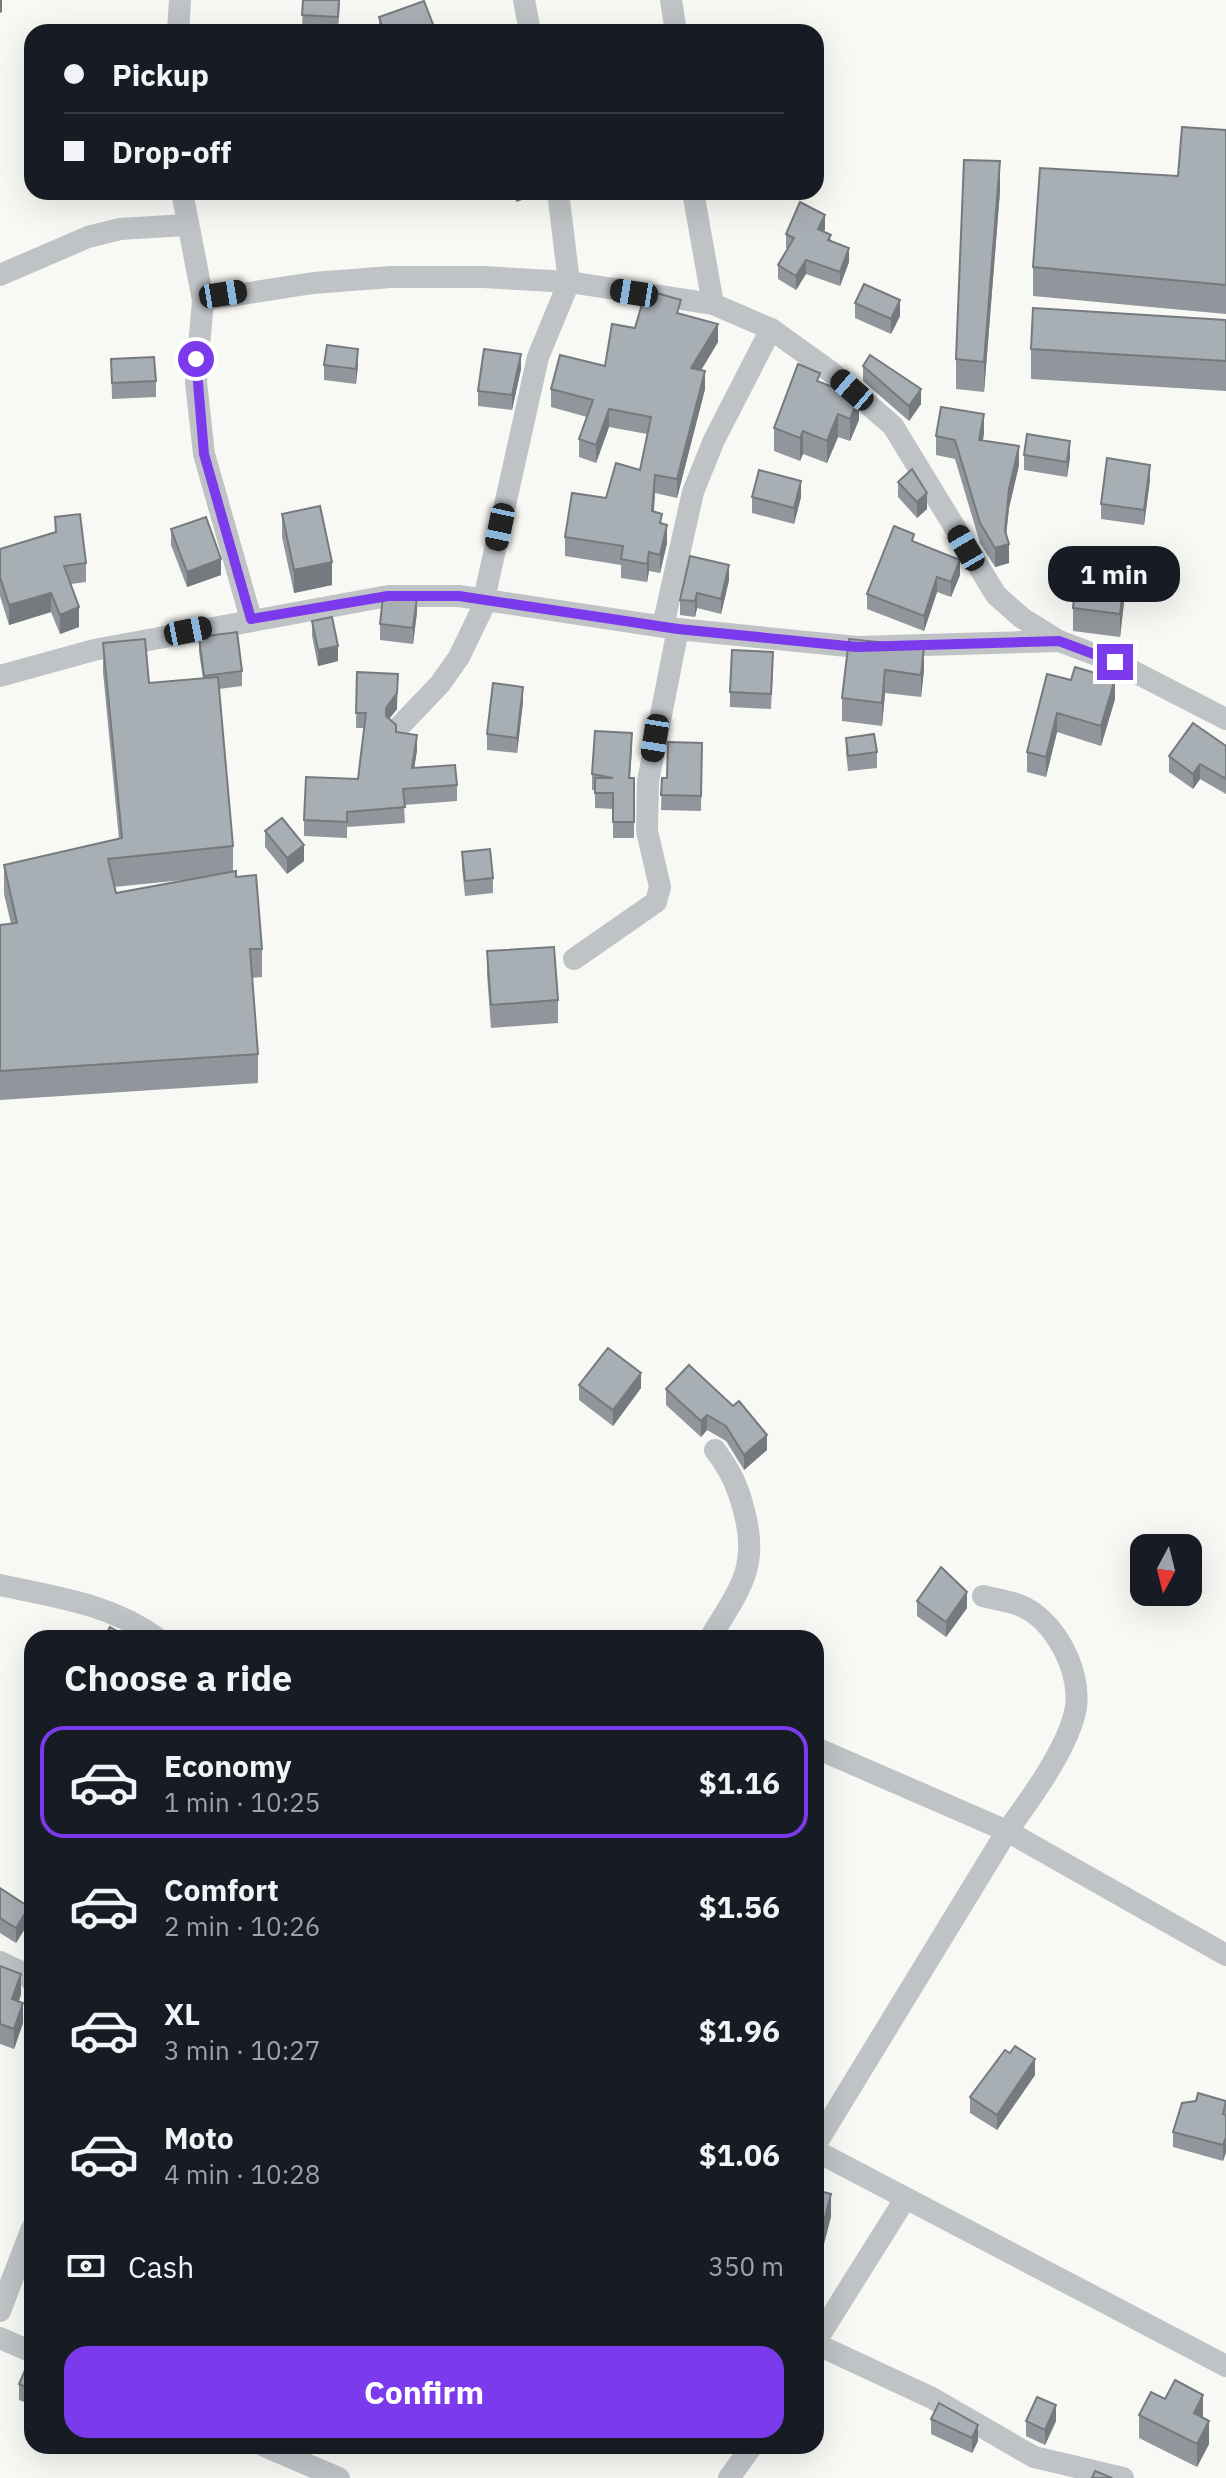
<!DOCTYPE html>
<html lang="en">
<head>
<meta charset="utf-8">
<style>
  :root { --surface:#171b24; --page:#242831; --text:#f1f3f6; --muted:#9ea1a6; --line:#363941; --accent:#7c3aed }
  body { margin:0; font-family:"IBM Plex Sans",sans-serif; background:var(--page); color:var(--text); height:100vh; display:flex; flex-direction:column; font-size:30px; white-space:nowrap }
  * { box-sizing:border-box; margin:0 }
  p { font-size:26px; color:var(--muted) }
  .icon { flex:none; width:44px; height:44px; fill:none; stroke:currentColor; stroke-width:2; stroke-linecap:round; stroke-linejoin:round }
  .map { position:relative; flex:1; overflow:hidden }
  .drawer { position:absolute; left:24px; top:1630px; width:800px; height:824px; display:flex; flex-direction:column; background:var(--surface); border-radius:24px; box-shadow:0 8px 32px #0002 }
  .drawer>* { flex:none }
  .top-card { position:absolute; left:24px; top:24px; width:800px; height:176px; border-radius:24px; box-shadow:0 8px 32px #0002; display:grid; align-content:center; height:176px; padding:0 40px; background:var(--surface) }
  .needle { width:52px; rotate:187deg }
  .buttons { position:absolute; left:1130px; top:1534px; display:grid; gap:16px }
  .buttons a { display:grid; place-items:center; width:72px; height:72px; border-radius:16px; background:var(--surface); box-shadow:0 8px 32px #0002; font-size:40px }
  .end { position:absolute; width:36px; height:36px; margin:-18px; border:10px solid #7c3aed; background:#fff; box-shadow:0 0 0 4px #fff }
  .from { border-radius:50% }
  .bubble { position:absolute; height:56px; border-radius:24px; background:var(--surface); box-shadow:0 8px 32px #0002; font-size:26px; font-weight:700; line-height:56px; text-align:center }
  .car { position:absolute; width:24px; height:48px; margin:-24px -12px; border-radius:10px; box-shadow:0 0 6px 2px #0007; background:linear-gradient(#222 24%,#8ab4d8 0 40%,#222 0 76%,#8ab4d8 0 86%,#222 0) }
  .top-card b { display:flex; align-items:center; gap:28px; height:76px; font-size:30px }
  .top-card b+b { border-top:2px solid var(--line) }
  .top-card i { width:20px; height:20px; background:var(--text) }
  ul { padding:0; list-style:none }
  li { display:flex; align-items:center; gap:24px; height:112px; margin:0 16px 12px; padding:0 24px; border:4px solid transparent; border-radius:24px }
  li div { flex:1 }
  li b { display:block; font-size:30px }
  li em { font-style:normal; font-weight:700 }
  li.current { border-color:var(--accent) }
  li>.icon { width:72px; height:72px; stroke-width:1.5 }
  h2 { padding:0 40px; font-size:36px; line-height:96px }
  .pay { display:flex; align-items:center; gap:20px; height:88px; padding:0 40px; font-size:30px }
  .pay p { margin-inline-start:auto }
  .button { display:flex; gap:16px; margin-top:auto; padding:16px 40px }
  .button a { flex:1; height:92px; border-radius:24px; background:var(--accent); color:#fff; font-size:32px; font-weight:700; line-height:92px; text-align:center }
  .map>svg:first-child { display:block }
</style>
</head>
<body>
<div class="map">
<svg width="1226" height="2478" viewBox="0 0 1226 2478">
  <rect width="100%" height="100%" fill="#f8f8f5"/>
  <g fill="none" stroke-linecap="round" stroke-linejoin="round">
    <g stroke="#bfc3c6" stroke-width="22">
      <path d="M524 0 530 32"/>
      <path d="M671 0 676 32"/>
      <path d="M178 32 180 0"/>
      <path d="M182 192 203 300 196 382 204 454 251 619"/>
      <path d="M693 192 713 304"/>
      <path d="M0 275 88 237 120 229 186 225"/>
      <path d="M203 300 313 283 391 277H483L569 282 713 304 771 329 831 372 893 426 996 595 1022 618 1059 641 1115 662 1226 719"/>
      <path d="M484 599 538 357 569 282 558 192"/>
      <path d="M663 626 693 492 714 440 771 329"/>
      <path d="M0 676 94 650 388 596H459L678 629 857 647 1059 641"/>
      <path d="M399 727 440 684 459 657 487 599"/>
      <path d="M574 959 656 902 660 887 647 831 648 781 678 629"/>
      <path d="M0 1585C55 1597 111 1604 157 1638"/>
      <path d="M710 1638C738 1591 760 1568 744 1511 738 1486 730 1470 715 1450"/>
      <path d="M816 1748 1007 1831 1226 1955"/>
      <path d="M0 1962 27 1975 32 1981"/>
      <path d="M816 2144 1007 1831C1030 1800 1070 1745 1076 1707 1081 1670 1054 1618 1019 1605 1008 1601 995 1599 983 1596"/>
      <path d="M816 2151 1226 2366"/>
      <path d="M0 2311 32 2228"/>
      <path d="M0 2338 32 2352"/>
      <path d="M816 2341 905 2199"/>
      <path d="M816 2344 932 2398 1034 2457 1123 2478"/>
      <path d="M264 2446 339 2478"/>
      <path d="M729 2478 752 2446"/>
    </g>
  </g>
  <g fill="#90969b" fill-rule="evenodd">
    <path d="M303 0H340L338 32 302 30Z"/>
    <path d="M379 17 436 32H379Z"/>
    <path d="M1226 130V314L1033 296V267L1178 176Z"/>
    <path d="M1000 191 984 392 956 389V359Z"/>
    <path d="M199 192H222L221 199 199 195Z"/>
    <path d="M825 229 824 231 849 262 840 286 806 274 796 290 778 279V265L788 249 786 248V234Z"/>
    <path d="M855 303 900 316 891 334 855 318Z"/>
    <path d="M681 314 718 342 701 370 705 389 677 498 655 493 654 512 662 523 667 543 660 573 649 571 647 582 621 578V565L565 556V537L606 498 640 470 647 434 609 427 596 463 579 457V439L587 417 551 407V389L605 366 635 328Z"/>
    <path d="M1226 320V391L1031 379V349Z"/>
    <path d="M111 359 156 381V397L112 399Z"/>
    <path d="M324 365H358L356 384 324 380Z"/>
    <path d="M863 366 921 404 909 421 863 381Z"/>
    <path d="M521 369 512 410 478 406V391Z"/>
    <path d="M820 382 859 420 850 441 838 437 827 463 803 454 800 461 774 451V428Z"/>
    <path d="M984 433 983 440 1019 465 1009 508 1006 535 1009 563 995 567 980 543 955 459 936 455V436Z"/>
    <path d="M1024 455 1070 457 1067 477 1024 470Z"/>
    <path d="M1150 480 1144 525 1101 519V504Z"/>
    <path d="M898 482 927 509 917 518 898 497Z"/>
    <path d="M752 497H801L794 524 752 513Z"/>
    <path d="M282 514 332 585 294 593 282 537Z"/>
    <path d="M55 517 86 563V582L71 584 79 627 60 634 51 612 9 625 0 596V549L55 533Z"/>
    <path d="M171 529 221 575 187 587 171 545Z"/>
    <path d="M914 543 960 575 951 597 937 592 924 631 867 609V594Z"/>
    <path d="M729 580 721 614 697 608 695 617 680 615V600Z"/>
    <path d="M1126 585 1120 637 1073 631V608Z"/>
    <path d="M417 612 413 644 380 640V624Z"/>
    <path d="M312 621 338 661 318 666 312 636Z"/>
    <path d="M199 637 242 671V686L219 689 233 846V871L262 949V977L252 978 258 1054V1083L0 1100V925L11 924 4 894V865L119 839 103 672V643L149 683 203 679 199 652ZM193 879 116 893 114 887Z"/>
    <path d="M849 639 924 670 921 697 885 693 882 726 842 721V698Z"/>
    <path d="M773 668 771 709 730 707V692Z"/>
    <path d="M357 672 397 709 389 719 396 732 417 750 414 768 457 785V801L404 805 405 823 347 827V838L304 836V820L358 779 364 728H356Z"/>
    <path d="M1047 674 1115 699 1101 746 1057 732 1046 777 1027 772V752Z"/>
    <path d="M523 702 517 753 487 750V734Z"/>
    <path d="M846 738 877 752V768L848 771 846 753Z"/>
    <path d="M702 743 701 811 661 810 662 778H667Z"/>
    <path d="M1226 746V794L1200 779 1193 789 1169 772V756Z"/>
    <path d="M632 749 630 778H634V838H613V809L595 808V790H592V774Z"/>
    <path d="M265 831 304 861 287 874 265 847Z"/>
    <path d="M462 852 493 878V893L465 896 462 867Z"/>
    <path d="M487 951 558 1000V1023L491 1028 487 974Z"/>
    <path d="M579 1385 641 1388 613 1426 579 1400Z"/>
    <path d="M666 1389 733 1406 767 1450 744 1470 726 1441 707 1430 701 1437 666 1405Z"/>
    <path d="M917 1601 967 1608 946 1637 917 1616Z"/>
    <path d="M0 1888 29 1922 16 1943 0 1933Z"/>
    <path d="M0 1966 21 1994 19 2001 23 2023 14 2049 0 2044Z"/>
    <path d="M1010 2053 1035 2075 997 2130 970 2113V2097Z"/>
    <path d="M1226 2101V2152L1223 2161 1173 2147V2132Z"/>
    <path d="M32 2365V2405L19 2400V2384Z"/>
    <path d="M1165 2399 1203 2418 1209 2444 1197 2467 1139 2438V2415Z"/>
    <path d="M931 2419 978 2441 972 2453 931 2434Z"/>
    <path d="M1026 2421H1056L1045 2445 1026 2436Z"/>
  </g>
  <g fill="#757a7e">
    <path d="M0 0H2V12L0 13Z"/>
    <path d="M1000 161V191L984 392V362Z"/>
    <path d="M516 192H544V193L516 202Z"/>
    <path d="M825 215V229L818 243V229Z"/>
    <path d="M849 248V262L840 286V272Z"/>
    <path d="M806 260V274L796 290V276Z"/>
    <path d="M900 300V316L891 334V319Z"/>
    <path d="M718 324V342L691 387V368Z"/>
    <path d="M358 349V365L356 384V369Z"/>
    <path d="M521 354V369L512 410V395Z"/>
    <path d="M705 371V389L677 498V479Z"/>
    <path d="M921 389V404L909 421V406Z"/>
    <path d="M859 397V420L850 441V419Z"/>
    <path d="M609 409V427L596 463V445Z"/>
    <path d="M838 414V437L827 463V441Z"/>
    <path d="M984 414V433L979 459V440Z"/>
    <path d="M803 431V454L800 461V438Z"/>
    <path d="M1070 441V457L1067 477V462Z"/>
    <path d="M1019 446V465L1009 508 1005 545 1009 544V563L995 567V548L1005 531 1009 489Z"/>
    <path d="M1150 465V480L1144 525V510Z"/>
    <path d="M655 475V493L652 530V511Z"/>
    <path d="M801 481V497L794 524V508Z"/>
    <path d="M927 493V509L917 518V502Z"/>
    <path d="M667 525V543L660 573V555Z"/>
    <path d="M649 552V571L647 582V564Z"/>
    <path d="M221 559V575L187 587V572Z"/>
    <path d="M960 560V575L951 597V582Z"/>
    <path d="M332 562V585L294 593V570Z"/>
    <path d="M1126 562V585L1120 637V614Z"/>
    <path d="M729 565V580L721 614V599Z"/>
    <path d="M937 577V592L924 631V616Z"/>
    <path d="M51 593V612L9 625V605Z"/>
    <path d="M697 593V608L695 617V601Z"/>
    <path d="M417 597V612L413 644V628Z"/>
    <path d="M79 607V627L60 634V615Z"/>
    <path d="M338 646V661L318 666V650Z"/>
    <path d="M924 647V670L921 697V675Z"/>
    <path d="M885 670V693L882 726V703Z"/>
    <path d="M398 674 397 709 386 723V708Z"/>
    <path d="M1115 679V699L1101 746V726Z"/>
    <path d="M523 687V702L517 753V738Z"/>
    <path d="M1057 713V732L1046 777V757Z"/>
    <path d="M417 735V750L412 783V768Z"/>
    <path d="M1200 764V779L1193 789V774Z"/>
    <path d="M304 845V861L287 874V858Z"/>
    <path d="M641 1373V1388L613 1426V1410Z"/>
    <path d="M707 1415V1430L701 1437V1421Z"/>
    <path d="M767 1435V1450L744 1470V1455Z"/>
    <path d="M967 1592V1608L946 1637V1622Z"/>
    <path d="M29 1907V1922L16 1943V1928Z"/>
    <path d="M21 1974V1994L12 2019V1999Z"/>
    <path d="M23 2003V2023L14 2049V2029Z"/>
    <path d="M1035 2059V2075L997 2130V2115Z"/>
    <path d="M1226 2137V2152L1223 2161V2145Z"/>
    <path d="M831 2194V2217L817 2271V2248Z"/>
    <path d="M1203 2395V2417L1194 2413Z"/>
    <path d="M1056 2405V2421L1045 2445V2430Z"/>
    <path d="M1209 2421V2444L1197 2467V2444Z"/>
    <path d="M978 2425V2441L972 2453V2438Z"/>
  </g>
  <g fill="#a7aeb4" stroke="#757a7e" stroke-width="2">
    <path d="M303 0H339L338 17 302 15Z"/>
    <path d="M424 1 436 32H384L379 17Z"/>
    <path d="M1182 127 1226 130V285L1033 267 1040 168 1178 176Z"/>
    <path d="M964 160 1000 161 984 362 956 359Z"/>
    <path d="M800 202 825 215 818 229 831 235 828 240 849 248 840 272 806 260 796 276 778 265 794 238 786 234Z"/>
    <path d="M864 284 900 300 891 319 855 303Z"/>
    <path d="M646 290 681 300 677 313 718 324 691 368 705 371 677 479 655 475 652 511 662 514 660 523 667 525 660 555 649 552 647 564 621 559 623 546 565 537 572 493 606 498 616 463 640 470 651 417 609 409 596 445 579 439 593 400 551 389 560 355 605 366 612 324 635 328Z"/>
    <path d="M1033 308 1226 320V361L1031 349Z"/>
    <path d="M327 345 358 349 356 369 324 365Z"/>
    <path d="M484 349 521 354 512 395 478 391Z"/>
    <path d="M870 355 921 389 909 406 863 366Z"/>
    <path d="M154 357 156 381 112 383 111 359Z"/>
    <path d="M798 364 820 373 817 381 859 397 850 419 838 414 827 441 803 431 800 438 774 428Z"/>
    <path d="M941 407 984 414 979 440 1019 446 1009 489 1005 531 1009 544 995 548 980 523 955 440 936 436Z"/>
    <path d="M1027 434 1070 441 1067 462 1024 455Z"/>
    <path d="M1107 458 1150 465 1144 510 1101 504Z"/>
    <path d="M912 469 927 493 917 502 898 482Z"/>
    <path d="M759 470 801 481 794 508 752 497Z"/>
    <path d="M320 506 332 562 294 570 282 514Z"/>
    <path d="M80 514 86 563 64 566 79 607 60 615 51 593 9 605 0 577V549L56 532 55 517Z"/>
    <path d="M206 517 221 559 187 572 171 529Z"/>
    <path d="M894 526 914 534 912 541 960 560 951 582 937 577 924 616 867 594Z"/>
    <path d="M690 556 729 565 721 599 697 593 695 601 680 600Z"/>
    <path d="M1078 557 1126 562 1120 614 1073 608Z"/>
    <path d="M383 596 417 597 413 628 380 624Z"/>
    <path d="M332 617 338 646 318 650 312 621Z"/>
    <path d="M237 632 242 671 204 676 199 637Z"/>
    <path d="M145 639 149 683 218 677 233 846 108 859 116 893 236 871V877L256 875 262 949H250L258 1054 0 1071V925L17 923 4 865 122 838 103 643Z"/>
    <path d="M849 639 924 647 921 675 885 670 882 703 842 698Z"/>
    <path d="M732 650 773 652 771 694 730 692Z"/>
    <path d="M1075 667 1115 679 1101 726 1057 713 1046 757 1027 752 1047 674 1071 680Z"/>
    <path d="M357 672 398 674 397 693 386 708V716L396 725V732L417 735 412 768 455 765 457 785 403 789 405 807 347 812V822L304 820 306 777 358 779 366 713H356Z"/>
    <path d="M493 683 523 687 517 738 487 734Z"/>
    <path d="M1193 723 1226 746V779L1200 764 1193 774 1169 756Z"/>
    <path d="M595 731 632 733 629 778H634V822H613V793H595V778H613L592 774Z"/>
    <path d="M874 734 877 752 848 756 846 738Z"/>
    <path d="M668 742 702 743 701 796 661 795 662 778H667Z"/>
    <path d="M282 818 304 845 287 858 265 831Z"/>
    <path d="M490 849 493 878 465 881 462 852Z"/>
    <path d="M554 947 558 1000 491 1005 487 951Z"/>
    <path d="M608 1348 641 1373 613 1410 579 1385Z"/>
    <path d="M689 1365 733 1406 739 1401 767 1435 744 1455 726 1426 707 1415 701 1421 666 1389Z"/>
    <path d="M941 1567 967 1592 946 1622 917 1601Z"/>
    <path d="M110 1627 129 1638H104Z"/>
    <path d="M0 1888 29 1907 16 1928 0 1918Z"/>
    <path d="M0 1966 21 1974 12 1999 23 2003 14 2029 0 2024Z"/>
    <path d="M1015 2046 1035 2059 997 2115 970 2097 1005 2050 1010 2053Z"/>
    <path d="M1198 2093 1226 2101 1223 2114 1226 2115V2137L1223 2145 1173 2132 1182 2103 1196 2101Z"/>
    <path d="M816 2176 820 2177 816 2190 831 2194 817 2248Z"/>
    <path d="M28 2363 32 2365V2390L19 2384Z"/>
    <path d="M1175 2380 1203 2395 1194 2413 1209 2421 1197 2444 1139 2415 1151 2392 1165 2399Z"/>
    <path d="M1037 2397 1056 2405 1045 2430 1026 2421Z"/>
    <path d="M939 2403 978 2425 972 2438 931 2419Z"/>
    <path d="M1095 2471 1112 2478H1092Z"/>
  </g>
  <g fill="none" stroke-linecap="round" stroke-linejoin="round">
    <path stroke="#7c3aed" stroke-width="10" d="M196 359 204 454 251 619 388 596H459L678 629 857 647 1059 641 1115 662"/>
  </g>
</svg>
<div class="buttons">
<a><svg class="needle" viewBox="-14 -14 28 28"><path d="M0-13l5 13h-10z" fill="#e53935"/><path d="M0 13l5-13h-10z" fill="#9ea1a6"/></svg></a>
</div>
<i class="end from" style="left:196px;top:359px"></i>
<i class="end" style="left:1115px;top:662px"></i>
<div class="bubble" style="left:1048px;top:546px;width:132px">1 min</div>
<i class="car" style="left:634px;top:293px;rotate:279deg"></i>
<i class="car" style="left:223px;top:294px;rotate:81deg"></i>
<i class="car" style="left:852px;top:390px;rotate:311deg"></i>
<i class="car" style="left:500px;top:527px;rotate:192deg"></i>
<i class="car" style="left:966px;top:548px;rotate:330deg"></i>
<i class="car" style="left:188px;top:631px;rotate:79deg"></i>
<i class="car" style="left:655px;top:738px;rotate:189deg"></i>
<div class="top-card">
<b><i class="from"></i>Pickup</b>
<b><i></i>Drop-off</b>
</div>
<section class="drawer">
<h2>Choose a ride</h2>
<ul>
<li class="current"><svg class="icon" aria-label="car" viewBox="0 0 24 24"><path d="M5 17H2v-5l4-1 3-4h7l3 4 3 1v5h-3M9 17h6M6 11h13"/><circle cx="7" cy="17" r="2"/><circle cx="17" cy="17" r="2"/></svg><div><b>Economy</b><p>1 min · 10:25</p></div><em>$1.16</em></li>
<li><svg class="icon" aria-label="car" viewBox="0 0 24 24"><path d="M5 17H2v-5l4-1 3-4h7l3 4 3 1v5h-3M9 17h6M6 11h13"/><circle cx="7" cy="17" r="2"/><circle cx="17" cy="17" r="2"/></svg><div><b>Comfort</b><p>2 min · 10:26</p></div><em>$1.56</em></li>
<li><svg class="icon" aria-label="car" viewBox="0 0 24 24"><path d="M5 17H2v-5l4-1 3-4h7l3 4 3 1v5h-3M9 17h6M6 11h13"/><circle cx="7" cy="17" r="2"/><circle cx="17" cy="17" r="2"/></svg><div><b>XL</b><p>3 min · 10:27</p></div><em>$1.96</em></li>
<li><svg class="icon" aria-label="car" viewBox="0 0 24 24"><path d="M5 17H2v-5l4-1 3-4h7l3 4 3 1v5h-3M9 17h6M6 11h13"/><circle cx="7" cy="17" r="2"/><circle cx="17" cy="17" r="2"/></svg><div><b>Moto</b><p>4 min · 10:28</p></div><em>$1.06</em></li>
</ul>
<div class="pay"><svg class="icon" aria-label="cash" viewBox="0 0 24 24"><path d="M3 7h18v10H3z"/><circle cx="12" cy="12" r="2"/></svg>Cash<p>350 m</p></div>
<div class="button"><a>Confirm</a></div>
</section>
</div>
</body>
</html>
